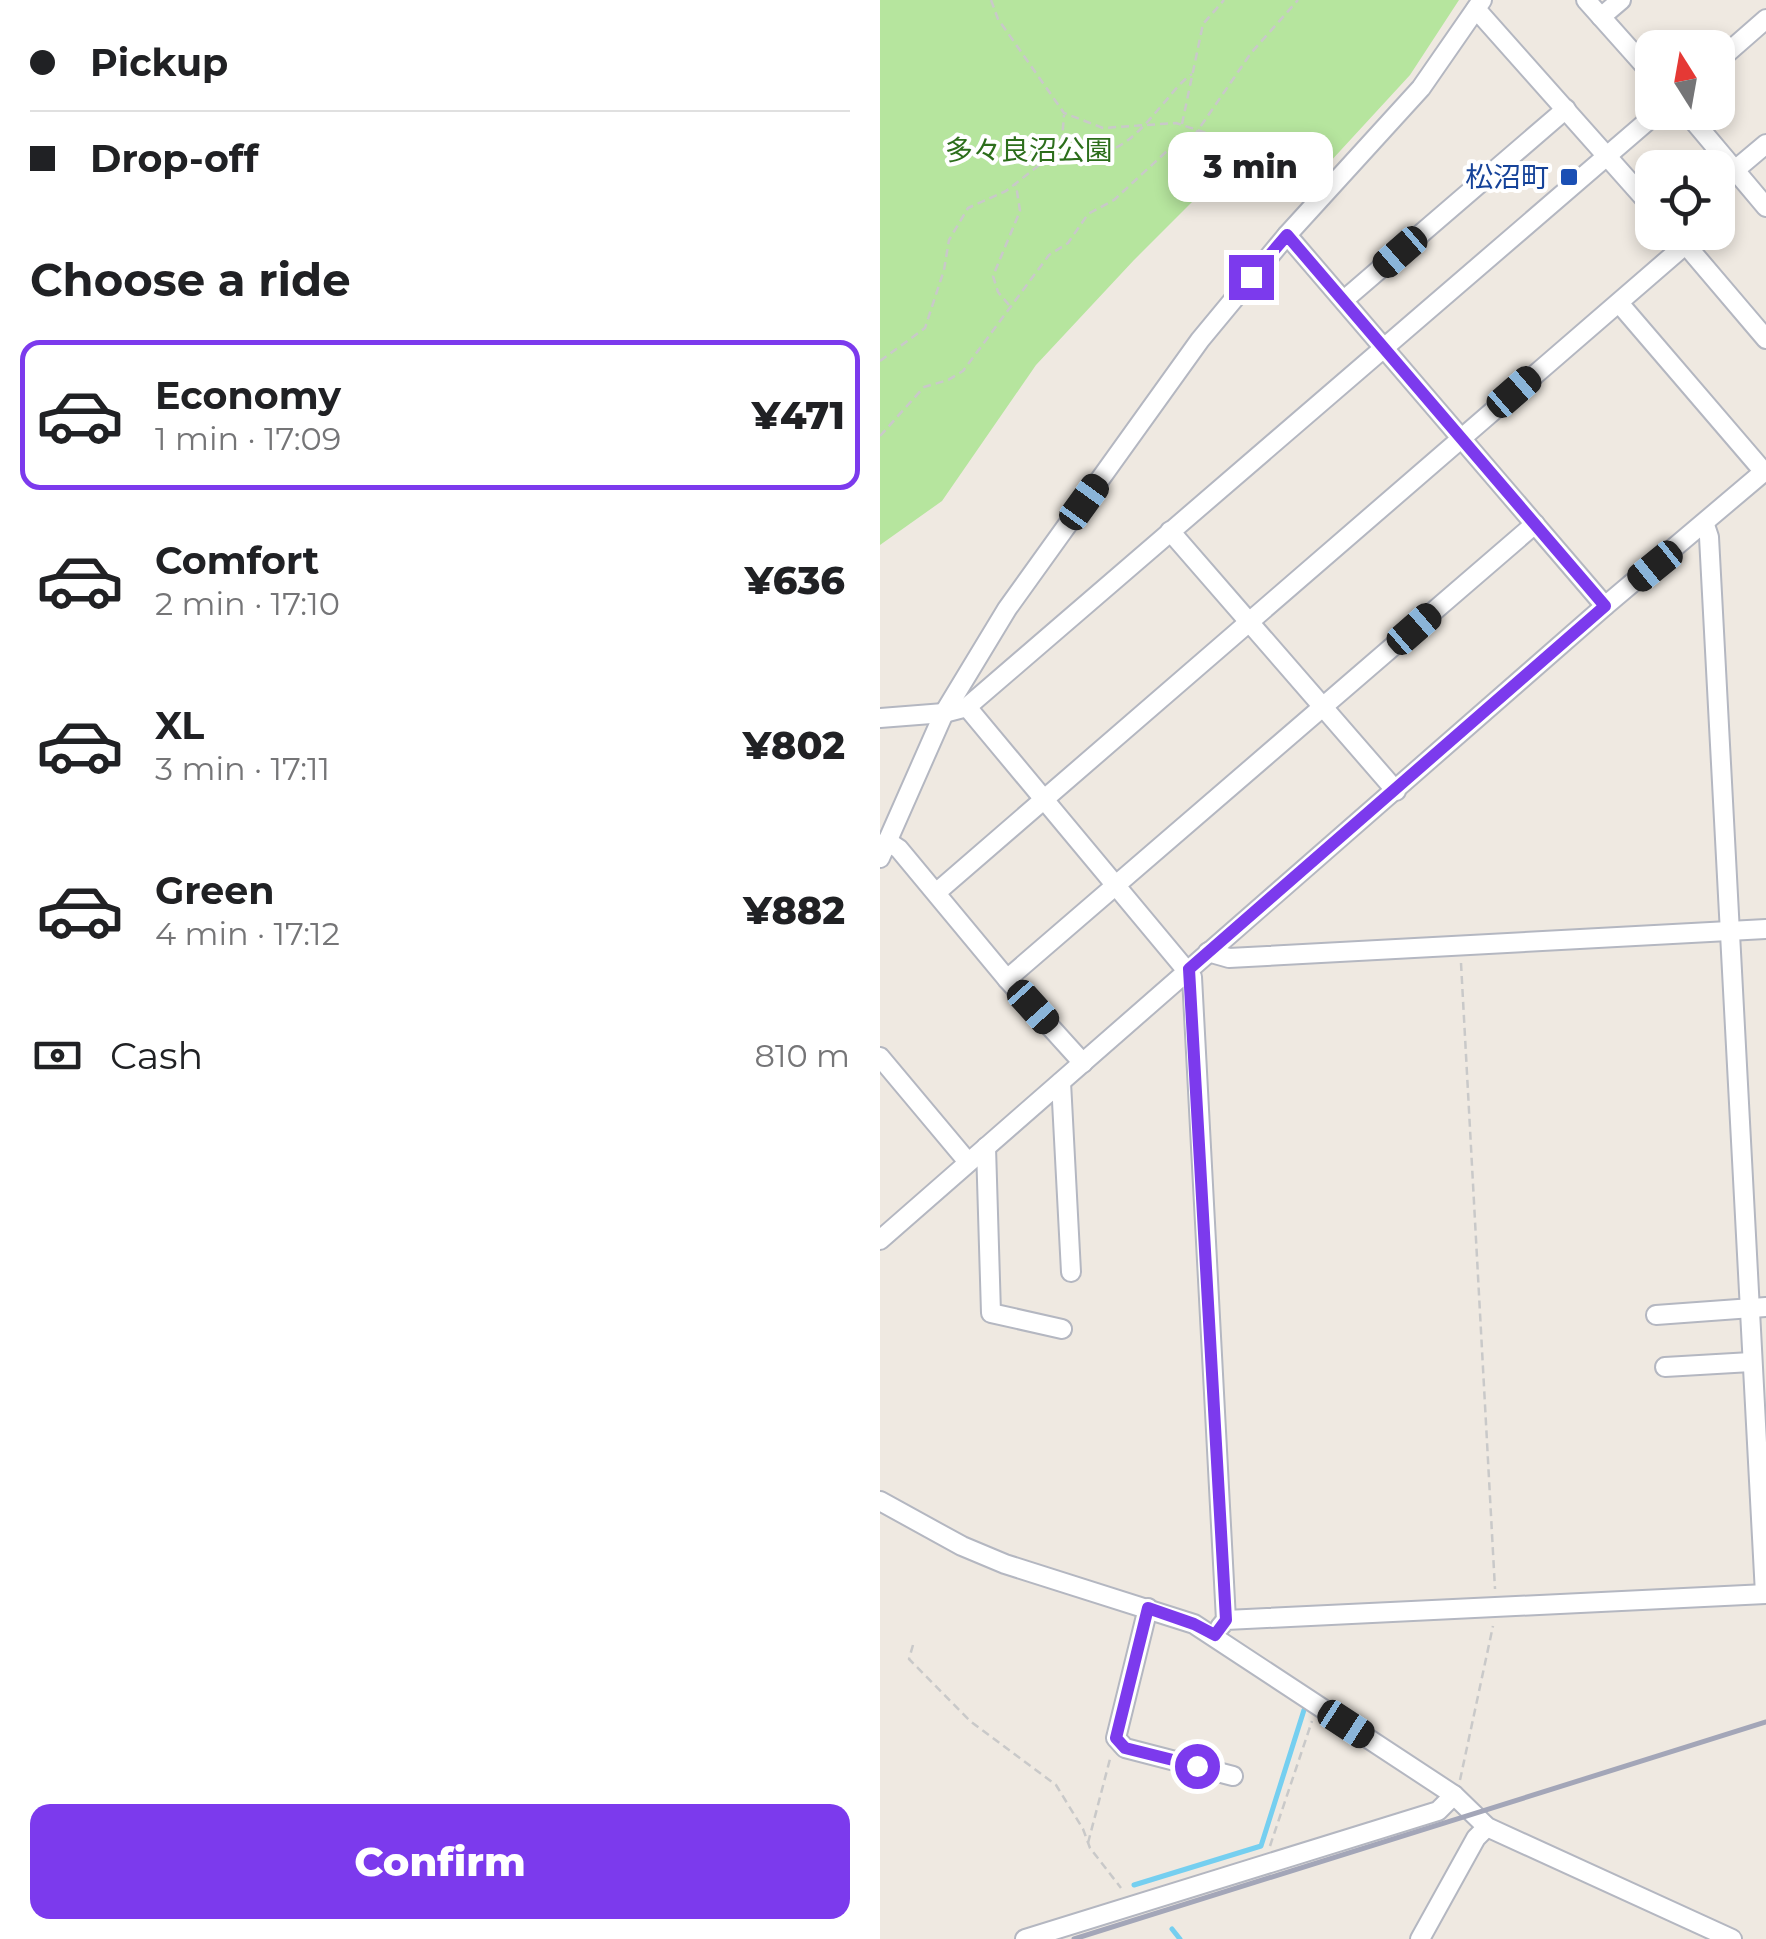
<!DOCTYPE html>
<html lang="en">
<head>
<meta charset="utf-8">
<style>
  :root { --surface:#fff; --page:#f2f2f2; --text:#202124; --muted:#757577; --line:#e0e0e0; --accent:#7c3aed }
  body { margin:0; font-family:Montserrat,"Noto Sans JP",sans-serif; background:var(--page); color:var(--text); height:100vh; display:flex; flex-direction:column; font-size:38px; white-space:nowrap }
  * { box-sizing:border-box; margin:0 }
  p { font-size:32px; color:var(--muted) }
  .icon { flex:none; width:55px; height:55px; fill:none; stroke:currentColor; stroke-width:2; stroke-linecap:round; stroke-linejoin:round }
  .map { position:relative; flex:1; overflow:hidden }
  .sheet { display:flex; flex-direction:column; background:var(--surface); width:880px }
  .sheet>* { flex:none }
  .banner { display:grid; align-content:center; height:220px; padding:0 30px; background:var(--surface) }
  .needle { width:65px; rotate:349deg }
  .buttons { position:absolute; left:755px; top:30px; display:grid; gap:20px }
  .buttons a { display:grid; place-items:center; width:100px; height:100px; border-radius:20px; background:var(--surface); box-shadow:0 5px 15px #0003; font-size:50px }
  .end { position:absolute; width:45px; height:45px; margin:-22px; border:12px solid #7c3aed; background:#fff; box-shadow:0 0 0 5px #fff }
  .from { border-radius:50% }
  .bubble { position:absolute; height:70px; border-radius:20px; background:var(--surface); box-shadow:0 5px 15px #0003; font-size:32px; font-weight:800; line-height:70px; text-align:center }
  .car { position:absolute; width:30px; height:60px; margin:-30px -15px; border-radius:12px; box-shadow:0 0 8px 2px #0007; background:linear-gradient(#222 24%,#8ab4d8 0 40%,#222 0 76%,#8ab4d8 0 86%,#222 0) }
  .banner b { display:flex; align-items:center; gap:35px; height:95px; font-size:38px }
  .banner b+b { border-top:2px solid var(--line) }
  .banner i { width:25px; height:25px; background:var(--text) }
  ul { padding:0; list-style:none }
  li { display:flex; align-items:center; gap:30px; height:150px; margin:0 20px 15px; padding:0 10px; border:5px solid transparent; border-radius:20px }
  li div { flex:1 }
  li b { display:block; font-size:38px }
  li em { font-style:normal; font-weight:800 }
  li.on { border-color:var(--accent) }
  li>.icon { width:90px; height:90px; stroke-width:1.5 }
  h2 { padding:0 30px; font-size:45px; line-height:120px }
  .pay { display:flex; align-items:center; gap:25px; height:110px; padding:0 30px; font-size:38px }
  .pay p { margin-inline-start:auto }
  .button { display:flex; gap:20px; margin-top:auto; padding:20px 30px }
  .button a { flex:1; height:115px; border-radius:20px; background:var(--accent); color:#fff; font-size:40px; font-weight:800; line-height:115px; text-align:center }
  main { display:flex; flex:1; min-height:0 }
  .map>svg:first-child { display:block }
</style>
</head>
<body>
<main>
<section class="sheet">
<div class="banner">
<b><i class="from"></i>Pickup</b>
<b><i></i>Drop-off</b>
</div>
<h2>Choose a ride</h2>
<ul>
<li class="on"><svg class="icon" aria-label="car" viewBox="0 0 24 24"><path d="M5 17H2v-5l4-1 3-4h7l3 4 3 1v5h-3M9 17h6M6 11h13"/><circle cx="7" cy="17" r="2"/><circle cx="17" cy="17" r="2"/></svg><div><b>Economy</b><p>1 min · 17:09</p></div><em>¥471</em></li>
<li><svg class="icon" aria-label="car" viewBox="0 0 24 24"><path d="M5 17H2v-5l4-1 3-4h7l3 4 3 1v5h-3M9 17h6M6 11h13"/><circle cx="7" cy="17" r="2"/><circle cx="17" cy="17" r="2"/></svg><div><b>Comfort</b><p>2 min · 17:10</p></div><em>¥636</em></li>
<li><svg class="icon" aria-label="car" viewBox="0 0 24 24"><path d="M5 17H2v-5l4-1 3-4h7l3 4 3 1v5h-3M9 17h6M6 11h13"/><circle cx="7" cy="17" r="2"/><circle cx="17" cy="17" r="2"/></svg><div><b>XL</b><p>3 min · 17:11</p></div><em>¥802</em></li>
<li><svg class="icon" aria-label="car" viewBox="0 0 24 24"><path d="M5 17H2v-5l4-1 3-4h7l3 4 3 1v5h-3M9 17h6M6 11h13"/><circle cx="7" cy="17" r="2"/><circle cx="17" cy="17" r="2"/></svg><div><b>Green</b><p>4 min · 17:12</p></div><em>¥882</em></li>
</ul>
<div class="pay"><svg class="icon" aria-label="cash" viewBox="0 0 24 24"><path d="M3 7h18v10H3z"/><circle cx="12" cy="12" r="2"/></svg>Cash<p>810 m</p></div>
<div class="button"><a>Confirm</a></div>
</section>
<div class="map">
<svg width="886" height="1939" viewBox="0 0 886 1939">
  <rect width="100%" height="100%" fill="#efe9e1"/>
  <path fill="#b6e59e" d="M0 0H579L530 75 449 163 368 146 254 260 156 365 62 501 0 545Z"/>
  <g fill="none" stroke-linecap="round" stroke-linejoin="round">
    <g stroke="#75cff0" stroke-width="5">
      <path d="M254 1885 381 1846 424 1710"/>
      <path d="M292 1929 300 1939"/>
    </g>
    <defs>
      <g id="minor">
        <path d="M706 0 772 74"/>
        <path d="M596 9 772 207"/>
        <path d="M721 17 741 0"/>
        <path d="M838 61 886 19"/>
        <path d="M806 112 886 207"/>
        <path d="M855 170 886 144"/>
        <path d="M795 232 886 339"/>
        <path d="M407 235 725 606"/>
        <path d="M464 300 686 109"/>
        <path d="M739 303 884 472"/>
        <path d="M825 525 829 537 885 1594"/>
        <path d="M290 531 516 791"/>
        <path d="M87 707 312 977 346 1620"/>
        <path d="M0 718 64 713 87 707 778 112"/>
        <path d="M7 841 19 849 127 979 203 1063"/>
        <path d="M0 858 64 713 127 609 320 340 407 235 541 88 602 0"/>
        <path d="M57 892 805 245"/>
        <path d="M328 952 349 958 886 929"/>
        <path d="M127 979 655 524"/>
        <path d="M0 1057 88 1162"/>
        <path d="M181 1082 191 1272"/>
        <path d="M106 1147 111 1313 182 1329"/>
        <path d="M0 1240 725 606 886 470"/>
        <path d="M776 1315 886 1307"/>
        <path d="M785 1367 871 1362"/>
        <path d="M0 1501 82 1546 125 1564 314 1624 574 1795 607 1827 852 1939"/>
        <path d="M268 1608 236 1738 245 1748 353 1776"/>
        <path d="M340 1627 346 1620 886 1594"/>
        <path d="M145 1939 558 1811 574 1795"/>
        <path d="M540 1939 596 1838 607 1827"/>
      </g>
    </defs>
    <use href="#minor" stroke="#b4b7c1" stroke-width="22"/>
    <g stroke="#c9c9c9" stroke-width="2.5" stroke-dasharray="8 5" stroke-linecap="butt">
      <path d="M111 0 118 19 184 113 223 128 296 123 335 136 454 159"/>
      <path d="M302 124 323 24 344 0"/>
      <path d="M172 156C234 156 243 151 283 104 292 94 300 82 312 74"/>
      <path d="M129 305 118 292 113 276 140 211 136 185"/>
      <path d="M0 361 45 328 64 270 69 240 88 208 126 191 167 159 182 140 184 115"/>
      <path d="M0 436 44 387 68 380 83 371 169 255 188 243 208 214 234 200 287 151 314 136 371 53 418 0"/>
      <path d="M581 963 615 1589"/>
      <path d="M33 1645 29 1659 90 1721 176 1785 203 1829 210 1848 241 1888"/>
      <path d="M580 1780 613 1626"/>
      <path d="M208 1843 230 1759"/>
      <path d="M390 1846 432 1721"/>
    </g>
    <use href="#minor" stroke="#fff" stroke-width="18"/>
    <path stroke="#a3a6b8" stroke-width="5" d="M194 1939 886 1722"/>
  </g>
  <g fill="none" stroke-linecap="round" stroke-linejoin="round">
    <path stroke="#7c3aed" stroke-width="12" d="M317 1766 245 1748 236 1738 268 1608 314 1624 335 1635 346 1620 309 969 725 606 407 235 371 277"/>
  </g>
  <rect fill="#1a4fb4" stroke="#fff" stroke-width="4" x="679" y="167" width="20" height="20" rx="5"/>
  <g text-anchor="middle" stroke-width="8" stroke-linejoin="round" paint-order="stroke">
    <g font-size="28" fill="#2c6e1b" stroke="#fff">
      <text x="149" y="160">多々良沼公園</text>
    </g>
    <g font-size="28" fill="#164399" stroke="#fff" text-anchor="end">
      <text x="669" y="187">松沼町</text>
    </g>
  </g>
</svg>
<div class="buttons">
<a><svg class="needle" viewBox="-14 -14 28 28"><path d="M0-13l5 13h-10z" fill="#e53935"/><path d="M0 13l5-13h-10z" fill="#757577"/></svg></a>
<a><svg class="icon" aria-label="locate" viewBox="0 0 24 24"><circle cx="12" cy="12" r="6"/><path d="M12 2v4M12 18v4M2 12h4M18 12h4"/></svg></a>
</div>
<i class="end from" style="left:317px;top:1766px"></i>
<i class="end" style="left:371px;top:277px"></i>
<div class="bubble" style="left:288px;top:132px;width:165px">3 min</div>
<i class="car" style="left:520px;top:252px;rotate:229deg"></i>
<i class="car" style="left:634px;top:392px;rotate:49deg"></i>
<i class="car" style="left:204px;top:502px;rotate:36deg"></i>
<i class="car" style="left:775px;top:566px;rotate:231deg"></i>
<i class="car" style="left:534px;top:629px;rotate:49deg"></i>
<i class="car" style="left:153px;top:1007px;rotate:138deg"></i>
<i class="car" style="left:466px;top:1724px;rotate:123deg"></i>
</div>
</main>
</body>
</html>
